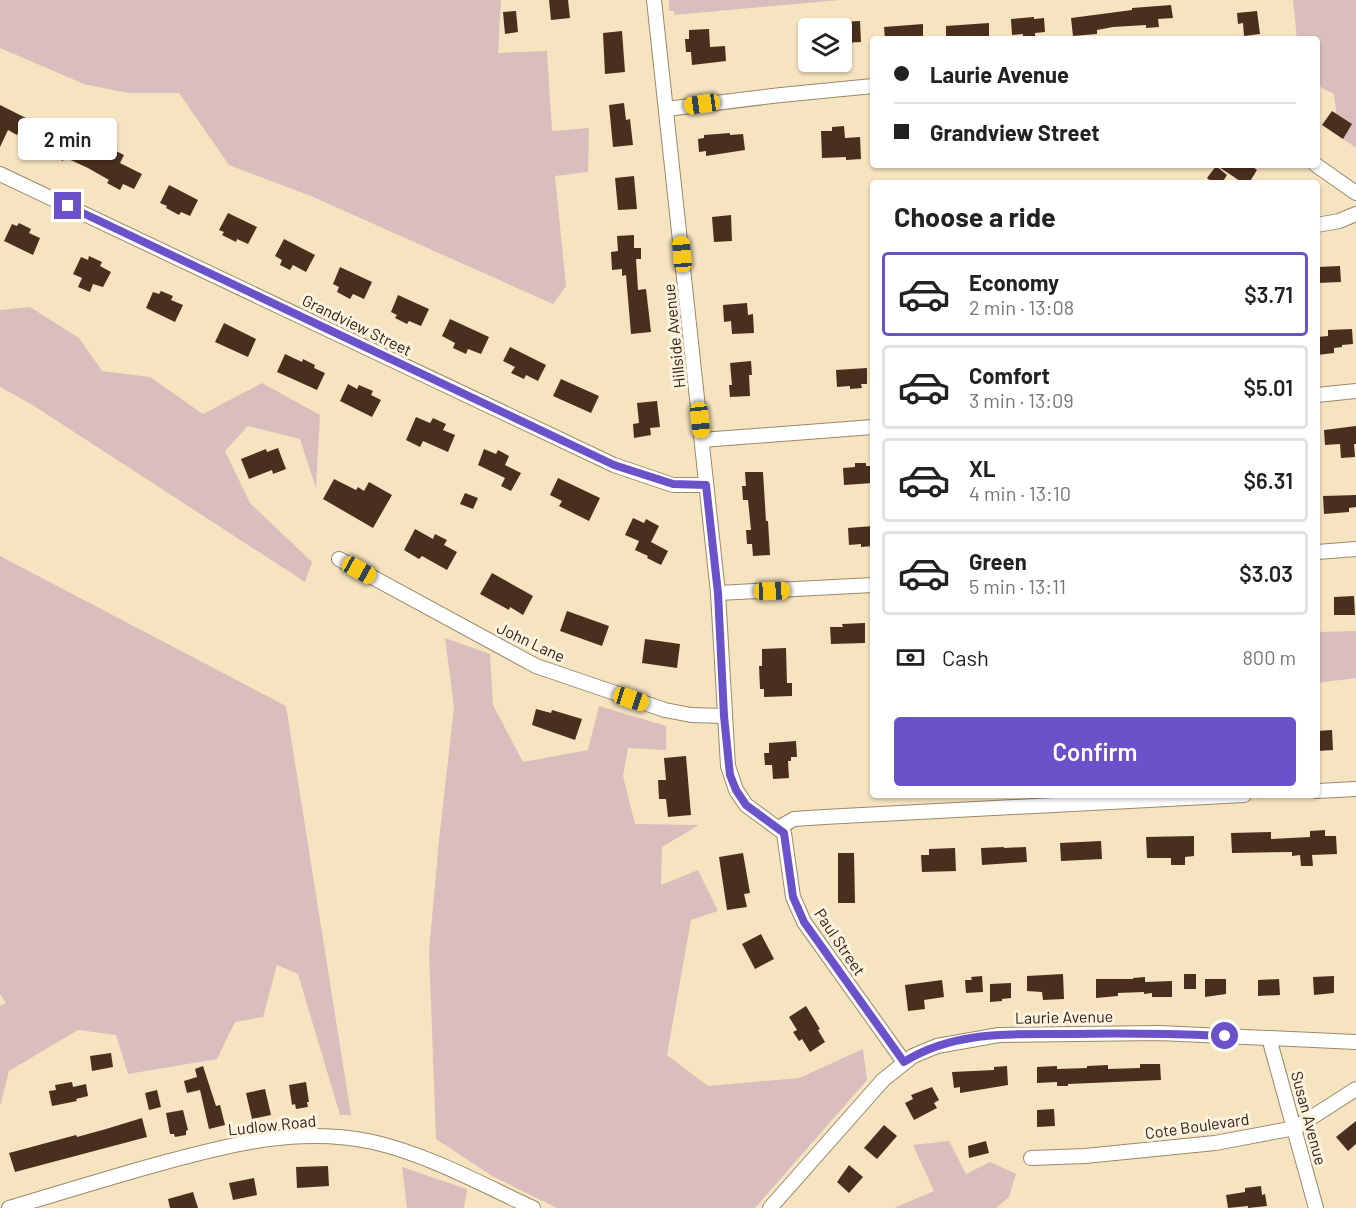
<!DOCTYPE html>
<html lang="en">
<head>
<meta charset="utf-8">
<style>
  :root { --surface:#fff; --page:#f2f2f2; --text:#222; --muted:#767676; --line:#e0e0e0; --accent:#6a52cb }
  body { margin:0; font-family:Barlow,sans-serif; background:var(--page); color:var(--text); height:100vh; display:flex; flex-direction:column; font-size:22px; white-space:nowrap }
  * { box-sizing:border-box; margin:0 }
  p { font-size:20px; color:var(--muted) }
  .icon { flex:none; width:33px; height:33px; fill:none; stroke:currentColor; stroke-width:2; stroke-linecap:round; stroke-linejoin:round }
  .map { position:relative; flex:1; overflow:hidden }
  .panel { position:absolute; left:870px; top:180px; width:450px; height:618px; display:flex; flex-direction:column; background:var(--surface); border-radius:6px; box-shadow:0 2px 4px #0004 }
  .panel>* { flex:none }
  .top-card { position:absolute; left:870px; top:36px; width:450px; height:132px; border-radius:6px; box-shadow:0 2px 4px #0004; display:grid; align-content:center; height:132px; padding:0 24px; background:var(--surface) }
  .fabs { position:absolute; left:798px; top:18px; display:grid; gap:12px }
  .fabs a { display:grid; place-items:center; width:54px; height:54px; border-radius:6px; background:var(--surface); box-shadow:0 2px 4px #0004; font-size:30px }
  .end { position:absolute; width:27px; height:27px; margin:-14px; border:8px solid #6a52cb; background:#fff; box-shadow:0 0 0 3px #fff }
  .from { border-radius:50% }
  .bubble { position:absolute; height:42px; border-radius:6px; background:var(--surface); box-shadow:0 2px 4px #0004; font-size:20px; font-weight:600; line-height:42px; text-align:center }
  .car { position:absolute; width:18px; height:36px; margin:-18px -9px; border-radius:8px; box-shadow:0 0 4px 2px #0007; background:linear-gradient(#f5c518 24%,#345 0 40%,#f5c518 0 76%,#345 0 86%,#f5c518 0) }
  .top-card b { display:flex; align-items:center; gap:21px; height:57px; font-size:22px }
  .top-card b+b { border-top:2px solid var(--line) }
  .top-card i { width:15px; height:15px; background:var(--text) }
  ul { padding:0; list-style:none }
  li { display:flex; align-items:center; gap:18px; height:84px; margin:0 12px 9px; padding:0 12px; border:3px solid var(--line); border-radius:6px }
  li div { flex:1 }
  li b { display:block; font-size:22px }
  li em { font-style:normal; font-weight:600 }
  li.selected { border-color:var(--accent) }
  li>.icon { width:54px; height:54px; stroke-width:1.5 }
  h2 { padding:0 24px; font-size:27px; line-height:72px }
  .pay { display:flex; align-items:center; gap:15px; height:66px; padding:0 24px; font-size:22px }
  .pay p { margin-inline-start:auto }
  .action { display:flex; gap:12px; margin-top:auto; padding:12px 24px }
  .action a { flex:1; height:69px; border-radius:6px; background:var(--accent); color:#fff; font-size:24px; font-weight:600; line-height:69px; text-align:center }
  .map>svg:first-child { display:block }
</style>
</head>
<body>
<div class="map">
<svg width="1356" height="1208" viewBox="0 0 1356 1208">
  <rect width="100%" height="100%" fill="#f6e4c1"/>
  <g fill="#d9bebd">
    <path d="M0 0H501L498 53 547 51 552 131 589 128 588 172 555 176 566 286 553 304 311 196 229 165 179 93H128L84 84 0 48Z"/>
    <path d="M669 0H840L674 15V11H669Z"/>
    <path d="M1293 0H1356V148L1339 136 1334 94 1317 85V39H1297Z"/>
    <path d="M30 307 79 338 102 371 150 377 203 414 262 383 320 415 316 488 300 439 248 426 225 451 250 503 312 562 305 582 31 404 0 387V310Z"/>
    <path d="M0 556 286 706 351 1115H340L298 974 277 965 263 1017 235 1022 217 1059 128 1074 116 1035 78 1030 9 1071 0 1106V1006L6 1003 0 994Z"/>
    <path d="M1356 631V678L1317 683V632Z"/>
    <path d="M445 638 490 654 493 705 523 762 588 750 599 706 666 726V750L628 748 623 776 635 824 699 825 662 847 661 885 698 870 718 911 691 920 667 1055 708 1086 799 1078 863 1049 867 1080 755 1208H557L492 1176 436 1139 429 951 439 840 454 707Z"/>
    <path d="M949 1141 966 1174 990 1162 1016 1174 1009 1197 996 1208H894L934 1191 913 1145Z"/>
    <path d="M402 1167 467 1189 464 1208H407Z"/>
  </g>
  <g fill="#4b2f1e">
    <path d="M549 0H568L570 18 551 20Z"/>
    <path d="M1171 5 1173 18 1158 19 1159 27 1146 28V25L1113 27 1097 30V34L1073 36 1071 18 1132 10V8Z"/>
    <path d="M516 11 518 32 505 34 503 12Z"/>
    <path d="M1257 11 1260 34 1244 36 1243 23 1238 24 1237 13Z"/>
    <path d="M1034 17V19L1044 18 1045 32 1035 33V38L1023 39V34L1012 35 1011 19Z"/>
    <path d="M860 21 861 42 842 43V22Z"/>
    <path d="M989 23V39H946V26Z"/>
    <path d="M923 24V38L885 39 884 27Z"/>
    <path d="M709 29 710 47 725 46 726 61 692 65 691 52H686L685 39H689V30Z"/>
    <path d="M622 31 625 72 605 74 603 33Z"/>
    <path d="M624 103 626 120 630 119 633 145 613 147 609 105Z"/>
    <path d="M0 105 26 118 17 135 8 130 0 147Z"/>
    <path d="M1332 111 1352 124 1343 139 1322 125Z"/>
    <path d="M844 126 845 138 860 137 861 159 846 160V157L822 158 821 131H832V127Z"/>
    <path d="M54 131 110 158 114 150 124 155 120 163 142 174 134 189 123 184 120 190 107 183 109 180 88 168 64 157 63 161 50 155 52 151 46 149Z"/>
    <path d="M730 133V135L743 134 745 150 706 156V151L699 152 698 139 704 138V135Z"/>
    <path d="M1216 165H1250L1257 170 1249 183H1243Z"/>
    <path d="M1216 166 1227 175 1222 183H1213L1207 178Z"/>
    <path d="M634 176 637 209 618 210 615 178Z"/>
    <path d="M169 185 198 200 190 216 181 212 179 215 166 208 167 206 160 203Z"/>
    <path d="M228 213 257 227 248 244 237 239 236 242 222 235 224 232 219 230Z"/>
    <path d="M731 215 732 241 714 242 712 217Z"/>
    <path d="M19 223 31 229 29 233 40 238 33 255 4 241 12 224 17 226Z"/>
    <path d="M634 235V248H641V259H636L638 290 646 289 651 332 631 334 626 275 622 276V269L612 270 611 252 618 251 617 236Z"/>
    <path d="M284 239 315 255 306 272 293 265 290 270 280 265 282 260 275 256Z"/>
    <path d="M89 256 102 262 100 266 111 272 103 287 93 284 90 292 78 287 82 278 73 274 81 257 88 260Z"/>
    <path d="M1340 266 1341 282 1317 283V267Z"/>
    <path d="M340 267 372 282 364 299 353 294 350 299 337 292 339 287 333 284Z"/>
    <path d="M161 291 173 296 171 300 183 305 175 322 146 308 153 292 159 294Z"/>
    <path d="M398 295 429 309 421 326 409 321 407 324 395 318 397 315 391 312Z"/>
    <path d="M747 303 748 315 753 314 754 333 732 334 731 321 724 322 723 305Z"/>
    <path d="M450 319 489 337 481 354 468 349 466 354 453 348 455 343 442 336Z"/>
    <path d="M224 323 256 339 248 357 215 342Z"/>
    <path d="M1352 329 1353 344 1342 345V347L1334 348V353L1317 355V337L1328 336V330Z"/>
    <path d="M510 347 546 365 538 381 526 375 524 379 511 373 515 367 503 361Z"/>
    <path d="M285 354 302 362 303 359 315 365 314 368 325 373 317 390 277 372Z"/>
    <path d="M751 361 752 375H749L750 396 730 397 729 385H732L730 363Z"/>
    <path d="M867 368V384H861L862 388 850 389V386L837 387 836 370Z"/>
    <path d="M561 379 599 396 591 413 553 396Z"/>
    <path d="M348 384 357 389 359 385 373 391 371 395 381 400 372 417 340 401Z"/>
    <path d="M657 401 660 427 650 428 651 435 634 438 633 424 639 423 637 403Z"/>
    <path d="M416 417 430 423 433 418 446 424 443 430 455 435 448 452 423 441 420 447 406 440Z"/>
    <path d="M1356 426V444H1354L1355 457 1341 458 1340 444 1325 445 1324 430Z"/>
    <path d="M278 448 286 469 273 474 272 470 249 479 241 459 266 449 267 452Z"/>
    <path d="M484 449 496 454 498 450 509 456 505 465 521 473 511 491 501 486 505 478 478 465Z"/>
    <path d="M855 463H866V466H873V483L844 485 843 468 855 467Z"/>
    <path d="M745 472H763L766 521H768L770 555 753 556 752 544H747L746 530H751L748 500H743L742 486H746Z"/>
    <path d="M558 478 600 498 589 521 559 506 562 501 550 495Z"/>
    <path d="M334 479 356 490 358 487 364 491 369 482 392 495 373 528 323 499Z"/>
    <path d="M465 493 478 498 473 509 460 504Z"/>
    <path d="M1356 495V507L1349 508V512L1324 514 1323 496Z"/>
    <path d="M633 518 644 523 646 519 659 526 651 542 668 551 661 565 647 558 648 556 635 550 639 541 625 535Z"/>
    <path d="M873 526V546L861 547V544L849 545 848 528Z"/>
    <path d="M415 529 433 539 435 534 447 540 444 545 457 552 447 570 422 556 419 559 404 550Z"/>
    <path d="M492 573 533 596 523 615 510 607 509 610 480 594Z"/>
    <path d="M1354 596 1355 615H1334V597Z"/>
    <path d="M567 611 609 626 602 646 560 631Z"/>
    <path d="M865 623V643L831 644 830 627H843L842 624Z"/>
    <path d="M645 639 680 644 677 668 642 663Z"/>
    <path d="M786 648 787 683H792V696L764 697V689H760L759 666H762V649Z"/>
    <path d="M536 709 551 713 552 710 582 719 575 740 532 725Z"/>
    <path d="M1332 730 1333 750 1317 751V731Z"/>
    <path d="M796 741 797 757H791V761H788L789 778 773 779 772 765H765L764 753H769V743Z"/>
    <path d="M686 756 691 815 668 817 666 799H659L658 780H666L664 758Z"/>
    <path d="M1325 830V836H1336L1337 854 1312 855 1313 866H1301L1300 855 1292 856V852L1232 853 1231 833 1271 832V839L1310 837V831Z"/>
    <path d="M1194 836V856L1185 857V865H1171V858H1147L1146 837Z"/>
    <path d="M1101 841 1102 859 1061 861 1060 843Z"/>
    <path d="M1004 847V848L1026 847 1027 862 982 865 981 848Z"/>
    <path d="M955 848 956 871 922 872 921 855H929V849Z"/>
    <path d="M743 853 750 893 744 894 747 907 727 910 719 857Z"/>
    <path d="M838 853H854L855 903H838Z"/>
    <path d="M761 934 774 959 755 969 742 944Z"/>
    <path d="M1063 974 1064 999 1043 1000 1042 992 1027 991V976Z"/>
    <rect x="1184" y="974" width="12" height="15"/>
    <path d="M982 976 983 992 966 993 965 980H972L971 977Z"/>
    <path d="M1334 976V993L1314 995 1313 977Z"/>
    <path d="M1145 977V982L1172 981V997H1152V993L1144 994V992L1118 993V996L1096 998V979H1133V978Z"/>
    <path d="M1205 979H1226V994L1205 997Z"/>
    <path d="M1279 979 1280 995 1258 996V980Z"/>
    <path d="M942 980 944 997 924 1000 925 1009 908 1011 905 985Z"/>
    <path d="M1011 983V998L1002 999V1001L990 1002V984Z"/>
    <path d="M806 1006 820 1029 818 1030 825 1042 810 1052 802 1039 799 1041 793 1032 797 1030 789 1017Z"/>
    <path d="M111 1053 113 1067 92 1071 90 1056Z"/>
    <path d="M1140 1064H1160L1161 1080 1068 1084V1086H1057V1082L1037 1083V1067L1057 1066V1069L1087 1068V1066L1108 1065V1069L1140 1068Z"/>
    <path d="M203 1066 216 1106 220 1105 225 1125 209 1129 200 1090 187 1093 184 1081 197 1077 195 1069Z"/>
    <path d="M1007 1066 1008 1085 960 1093V1087L954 1088 952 1072 994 1070V1067Z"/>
    <path d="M72 1082 73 1087 86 1084 88 1096 76 1099 77 1101 52 1106 49 1091 56 1090 55 1085Z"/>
    <path d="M306 1082 309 1102H307L308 1107 296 1109 295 1104 292 1105 289 1085Z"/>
    <path d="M932 1087 939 1100 934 1103 937 1108 914 1120 905 1103 913 1099 911 1095Z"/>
    <path d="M265 1089 271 1115 252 1119 246 1093Z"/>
    <path d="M157 1090 161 1107 149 1110 145 1093Z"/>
    <path d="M1054 1109 1055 1126 1037 1127V1110Z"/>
    <path d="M183 1110 188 1130 186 1131V1135L175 1137 174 1134H170L166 1113Z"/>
    <path d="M142 1118 147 1137 15 1172 9 1153 76 1135 77 1137 106 1129Z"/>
    <path d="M1356 1121V1144L1348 1151 1336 1137Z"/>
    <path d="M884 1125 897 1136 877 1159 864 1148Z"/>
    <path d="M986 1141 989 1153 969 1158 968 1146Z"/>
    <path d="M849 1165 863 1177 849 1193 837 1182Z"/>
    <path d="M328 1166 329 1186 297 1188 296 1167Z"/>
    <path d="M254 1178 257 1195 233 1200 229 1183Z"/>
    <path d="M1261 1186 1262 1195 1265 1194 1267 1206 1248 1208V1206L1228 1208 1226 1195 1245 1192V1188Z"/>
    <path d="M193 1192 198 1208H170L168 1199Z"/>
  </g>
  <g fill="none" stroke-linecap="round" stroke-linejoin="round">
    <defs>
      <g id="minor">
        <path d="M654 0 718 593 728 766 736 790 746 805 784 833 793 897 804 922 904 1062"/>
        <path d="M666 109 781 95 873 86"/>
        <path d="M1316 165 1356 193"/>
        <path d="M0 174 614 465 673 485H706"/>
        <path d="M1317 225 1339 221 1356 214"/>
        <path d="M1317 395 1356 391"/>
        <path d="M702 440 873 427"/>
        <path d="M1317 552 1356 549"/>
        <path d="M339 559 536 666 665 710 691 715 724 716"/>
        <path d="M718 593 873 585"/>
        <path d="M1317 791 1356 789"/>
        <path d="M778 828 794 819 824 817 1244 795"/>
        <path d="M1269 1038 1316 1208"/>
        <path d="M1031 1158 1085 1156 1215 1143 1295 1128 1356 1089"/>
        <path d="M9 1208C60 1193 111 1177 162 1163 232 1144 300 1126 373 1142 429 1155 481 1184 533 1208"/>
        <path d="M770 1208 883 1080 913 1056 937 1046 999 1035 1159 1033 1356 1042"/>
      </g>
    </defs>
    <use href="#minor" stroke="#9a8969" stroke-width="16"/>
    <use href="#minor" stroke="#fff" stroke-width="14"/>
  </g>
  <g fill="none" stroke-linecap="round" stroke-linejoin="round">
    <path stroke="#6a52cb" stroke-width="8" d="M68 206 614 465 673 484 706 485 718 593 724 716 730 775 736 790 746 805 784 833 793 897 804 922 904 1062C954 1030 1016 1034 1073 1034 1124 1033 1174 1034 1225 1036"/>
  </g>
  <g text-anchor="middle" stroke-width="6" stroke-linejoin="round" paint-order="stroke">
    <g font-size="16" fill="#2b2417" stroke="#fdf2dd">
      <text transform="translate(357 325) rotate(26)" y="6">Grandview Street</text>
      <text transform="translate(674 336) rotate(-96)" y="6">Hillside Avenue</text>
      <text transform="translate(531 642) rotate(25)" y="6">John Lane</text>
      <text transform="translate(840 942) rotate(56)" y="6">Paul Street</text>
      <text transform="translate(1064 1017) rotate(-1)" y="6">Laurie Avenue</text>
      <text transform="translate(1309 1118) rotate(75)" y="6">Susan Avenue</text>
      <text transform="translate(272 1125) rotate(-6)" y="6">Ludlow Road</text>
      <text transform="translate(1197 1126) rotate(-8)" y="6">Cote Boulevard</text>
    </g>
  </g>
</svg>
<div class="fabs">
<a><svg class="icon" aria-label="layers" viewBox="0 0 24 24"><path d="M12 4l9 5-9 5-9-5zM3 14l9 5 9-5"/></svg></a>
</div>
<i class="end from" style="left:1225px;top:1036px"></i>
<i class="end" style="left:68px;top:206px"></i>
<div class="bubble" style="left:18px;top:118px;width:99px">2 min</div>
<i class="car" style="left:702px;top:104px;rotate:262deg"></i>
<i class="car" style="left:682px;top:254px;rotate:355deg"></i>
<i class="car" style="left:700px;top:420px;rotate:174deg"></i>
<i class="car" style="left:359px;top:570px;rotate:119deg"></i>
<i class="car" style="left:772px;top:591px;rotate:88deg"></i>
<i class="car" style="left:631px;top:699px;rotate:108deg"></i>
<div class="top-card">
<b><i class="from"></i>Laurie Avenue</b>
<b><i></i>Grandview Street</b>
</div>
<section class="panel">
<h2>Choose a ride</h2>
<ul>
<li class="selected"><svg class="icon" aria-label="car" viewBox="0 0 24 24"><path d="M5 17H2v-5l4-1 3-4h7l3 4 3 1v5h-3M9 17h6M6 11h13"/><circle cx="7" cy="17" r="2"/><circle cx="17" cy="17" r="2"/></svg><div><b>Economy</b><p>2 min · 13:08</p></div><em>$3.71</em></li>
<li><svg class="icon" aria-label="car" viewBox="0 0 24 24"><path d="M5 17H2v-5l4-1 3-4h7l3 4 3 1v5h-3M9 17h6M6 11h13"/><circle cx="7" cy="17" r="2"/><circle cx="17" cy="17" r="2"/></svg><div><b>Comfort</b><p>3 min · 13:09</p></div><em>$5.01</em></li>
<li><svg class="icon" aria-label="car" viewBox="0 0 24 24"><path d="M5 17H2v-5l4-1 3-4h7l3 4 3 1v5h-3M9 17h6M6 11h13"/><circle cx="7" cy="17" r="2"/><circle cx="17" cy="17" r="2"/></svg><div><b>XL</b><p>4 min · 13:10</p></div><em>$6.31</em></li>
<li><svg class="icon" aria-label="car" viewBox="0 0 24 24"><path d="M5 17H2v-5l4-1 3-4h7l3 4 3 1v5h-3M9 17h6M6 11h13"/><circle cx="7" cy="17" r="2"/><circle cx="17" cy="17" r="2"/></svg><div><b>Green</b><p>5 min · 13:11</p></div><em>$3.03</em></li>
</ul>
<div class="pay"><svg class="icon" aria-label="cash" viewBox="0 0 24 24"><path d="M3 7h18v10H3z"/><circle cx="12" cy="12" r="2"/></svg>Cash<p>800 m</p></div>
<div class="action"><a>Confirm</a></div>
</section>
</div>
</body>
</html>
